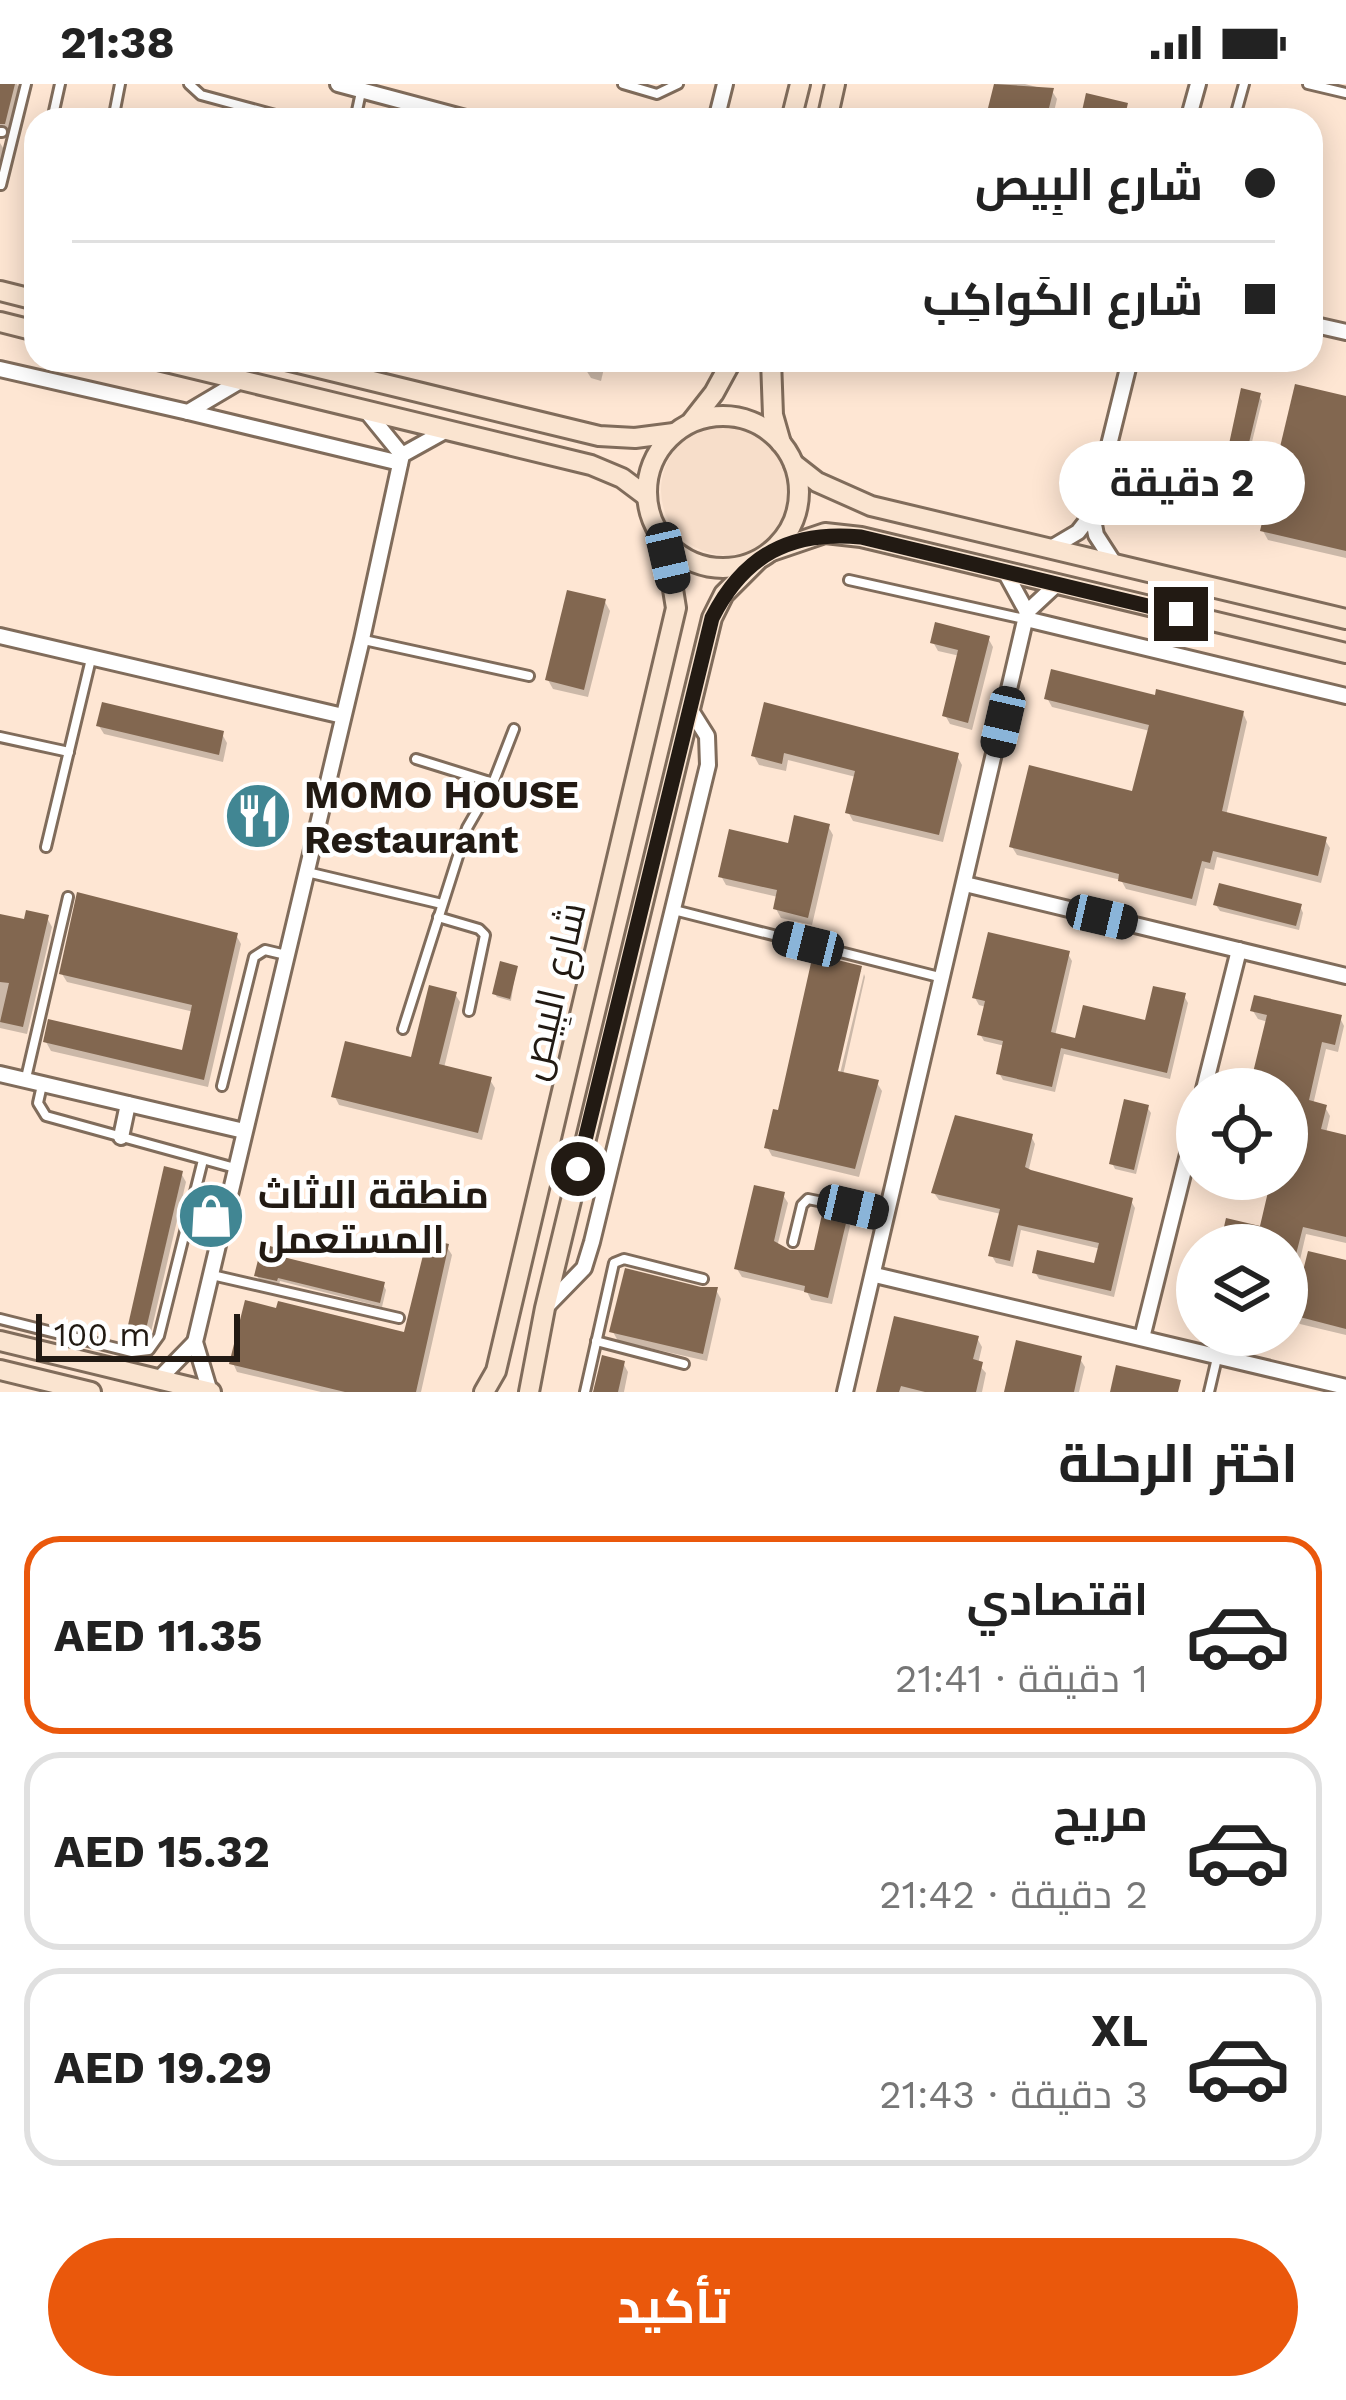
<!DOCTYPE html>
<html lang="ar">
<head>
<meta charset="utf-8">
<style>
  :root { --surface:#fff; --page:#f2f2f2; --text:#222; --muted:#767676; --line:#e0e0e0; --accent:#ea580c }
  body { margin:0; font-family:"Work Sans",Cairo,sans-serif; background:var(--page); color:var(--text); direction:rtl; height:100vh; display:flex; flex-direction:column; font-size:45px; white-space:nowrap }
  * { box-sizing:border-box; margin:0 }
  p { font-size:39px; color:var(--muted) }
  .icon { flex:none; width:66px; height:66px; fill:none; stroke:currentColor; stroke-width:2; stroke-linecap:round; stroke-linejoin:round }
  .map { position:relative; height:1308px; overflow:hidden; direction:ltr }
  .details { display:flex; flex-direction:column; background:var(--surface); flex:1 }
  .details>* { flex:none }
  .top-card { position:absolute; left:24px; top:24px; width:1299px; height:264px; border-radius:36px; box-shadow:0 6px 30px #0003; direction:rtl; display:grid; align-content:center; height:264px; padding:0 48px; background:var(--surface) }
  .buttons { position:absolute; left:1176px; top:984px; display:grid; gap:24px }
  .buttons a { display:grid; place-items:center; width:132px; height:132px; border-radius:50%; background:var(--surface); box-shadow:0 6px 30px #0003; font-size:60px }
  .scale { position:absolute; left:36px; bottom:30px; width:204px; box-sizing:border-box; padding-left:12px; border:6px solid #221a13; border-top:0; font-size:33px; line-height:42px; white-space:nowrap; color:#221a13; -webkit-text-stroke:9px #fff; paint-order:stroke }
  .end { position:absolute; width:54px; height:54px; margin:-27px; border:15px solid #221a13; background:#fff; box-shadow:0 0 0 6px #fff }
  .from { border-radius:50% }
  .bubble { position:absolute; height:84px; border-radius:42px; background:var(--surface); box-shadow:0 6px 30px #0003; font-size:39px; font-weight:700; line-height:84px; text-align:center; direction:rtl }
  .car { position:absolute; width:36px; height:72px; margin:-36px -18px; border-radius:15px; box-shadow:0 0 9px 3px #0007; background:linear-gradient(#222 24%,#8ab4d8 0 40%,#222 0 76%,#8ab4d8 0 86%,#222 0) }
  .top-card b { display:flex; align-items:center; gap:42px; height:114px; font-size:45px }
  .top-card b+b { border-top:3px solid var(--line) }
  .top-card i { width:30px; height:30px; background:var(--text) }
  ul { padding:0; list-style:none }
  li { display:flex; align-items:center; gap:36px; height:198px; margin:0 24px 18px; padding:0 24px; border:6px solid var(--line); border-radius:36px }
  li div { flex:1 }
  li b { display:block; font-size:45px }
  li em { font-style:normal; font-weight:700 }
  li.current { border-color:var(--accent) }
  li>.icon { width:108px; height:108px; stroke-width:1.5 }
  h2 { padding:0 48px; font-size:54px; line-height:144px }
  .button { display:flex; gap:24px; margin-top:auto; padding:24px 48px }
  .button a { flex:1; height:138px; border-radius:72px; background:var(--accent); color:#fff; font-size:48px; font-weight:700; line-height:138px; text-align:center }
  .status { display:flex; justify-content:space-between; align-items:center; height:84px; padding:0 60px; background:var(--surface); direction:ltr }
  .status svg { height:33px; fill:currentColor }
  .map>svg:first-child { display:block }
</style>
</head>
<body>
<div class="status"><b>21:38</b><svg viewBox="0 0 49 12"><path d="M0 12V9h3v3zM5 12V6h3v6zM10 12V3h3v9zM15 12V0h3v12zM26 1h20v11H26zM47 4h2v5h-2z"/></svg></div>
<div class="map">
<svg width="1346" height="1308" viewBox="0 0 1346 1308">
  <rect width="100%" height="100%" fill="#fff6ee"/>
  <path fill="#fee6d3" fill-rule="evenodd" d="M0 0H1346V1308H0ZM36 36H1311V276H36ZM1197 1005H1287V1095H1197ZM1197 1161H1287V1251H1197Z"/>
  <circle fill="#f7deca" cx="726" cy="406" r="65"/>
  <g fill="#0003">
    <path d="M0 0H17L19 4 10 48 0 50Z"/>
    <path d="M997 0H1025L1052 7 1057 15 1052 36H989Z"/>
    <path d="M168 30 194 36H166Z"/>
    <path d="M0 59 5 67 0 91Z"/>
    <path d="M588 276H606L601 297 591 294 586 286Z"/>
    <path d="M1259 312 1262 317 1241 403 1245 410 1241 425 1223 421 1220 415Z"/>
    <path d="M1346 315V474L1268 456 1263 447Z"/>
    <path d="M605 518 610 527 588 613 553 605 548 596Z"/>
    <path d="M988 554 993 563 972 646 950 640 945 631 960 572 938 567 933 558Z"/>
    <path d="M1047 614H1157L1243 629 1247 638 1226 732 1325 756 1330 764 1321 799 1217 773 1214 786 1205 784 1196 822 1126 805 1121 796 1017 771 1012 763 1135 710 1150 647 1052 623Z"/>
    <path d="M766 622 957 672 962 681 943 758 853 737 848 728 856 693 788 676 786 687 759 681 754 672Z"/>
    <path d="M99 642 222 650 227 659 223 678 104 650Z"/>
    <path d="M828 742 833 751 812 841 781 834 776 825 778 813 726 801 721 792Z"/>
    <path d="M1216 821 1300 822 1303 829 1299 846 1220 827Z"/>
    <path d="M0 833 26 839 47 834 52 843 27 950 0 944Z"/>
    <path d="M236 851 241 860 208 1003 51 967 46 958 184 969 194 928 67 898 62 890Z"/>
    <path d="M1068 870 1072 877 1055 952 1077 957 1147 940 1184 912 1188 919 1170 995 1064 970 1055 1008 1003 996 999 989 1005 962 984 957 980 950 986 923 979 921 975 914Z"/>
    <path d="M815 873 862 888H858L832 1000 837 1002 864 890 865 893 843 991 877 999 882 1007 859 1093 772 1072 767 1063 775 1028 781 1030Z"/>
    <path d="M516 884 511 917 497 913 495 910Z"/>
    <path d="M455 910 460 918 444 984 490 996 495 1004 482 1056 339 1021 335 1013 413 977Z"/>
    <path d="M1253 927 1340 934 1344 942 1338 968 1326 965 1313 1021 1325 1023 1330 1032 1326 1049 1346 1054V1159L1306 1150 1299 1180 1287 1178V1161H1227L1224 1156 1263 1145 1274 1095H1287V1005H1252L1268 938 1258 935Z"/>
    <path d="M1147 1023 1151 1029 1136 1090 1115 1085 1112 1079Z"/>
    <path d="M1031 1052 1035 1060 1028 1089 1131 1117 1135 1124 1114 1213 1039 1195 1035 1188 1097 1183 1101 1165 1021 1146 1013 1183 996 1179 992 1172 1001 1130 939 1116 934 1109Z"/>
    <path d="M181 1089 186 1098 148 1261 134 1258 129 1249Z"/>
    <path d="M783 1111 788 1119 777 1163 789 1169 816 1170 846 1134 850 1142 832 1220 811 1216 807 1208 742 1193 737 1185Z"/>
    <path d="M447 1163 452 1171 421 1308H321L237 1288 233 1279 406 1252Z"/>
    <path d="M283 1169 286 1174 383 1200 386 1206 382 1223 280 1197 279 1201 260 1197 257 1192Z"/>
    <path d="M1346 1179V1251L1300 1240 1295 1231Z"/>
    <path d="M701 1206H716L721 1215 707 1277 618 1257 613 1248Z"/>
    <path d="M977 1254 982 1263 978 1280 986 1289 982 1308H879Z"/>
    <path d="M1080 1275 1085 1283 1079 1308H1007Z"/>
    <path d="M623 1279 628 1288 624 1308H595Z"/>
  </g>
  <g fill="#826750">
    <path d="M0 0H15L5 40H0Z"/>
    <path d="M994 0 1054 4 1046 36H985Z"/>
    <path d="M1086 9 1128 19 1124 36H1080Z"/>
    <path d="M1295 300 1346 312V467L1260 447Z"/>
    <path d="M1241 304 1261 309 1239 400 1244 402 1239 421 1217 416Z"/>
    <path d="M567 506 606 515 584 606 545 596Z"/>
    <path d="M935 538 990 552 968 639 942 632 958 566 930 559Z"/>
    <path d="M1051 585 1155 611 1156 605 1244 627 1222 727 1327 753 1318 792 1213 767 1210 779 1202 777 1192 815 1118 797 1119 790 1009 763 1029 681 1132 707 1149 641 1044 615Z"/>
    <path d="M102 618 224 647 219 671 96 642Z"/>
    <path d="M764 618 959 669 939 751 845 729 855 687 784 669 782 680 751 672Z"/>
    <path d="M794 731 830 740 808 834 773 825 777 806 718 793 729 745 788 759Z"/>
    <path d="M1219 799 1302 820 1296 842 1213 821Z"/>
    <path d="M77 808 238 849 204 996 43 958 48 935 182 966 192 921 59 890Z"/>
    <path d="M26 826 49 831 23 943 0 938 9 899 0 898V830L24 835Z"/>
    <path d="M988 848 1070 867 1051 948 1075 954 1083 921 1145 936 1153 902 1186 909 1167 989 1061 964 1052 1003 996 990 1003 957 977 951 985 917 972 914Z"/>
    <path d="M813 870 862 882 838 987 879 996 855 1085 764 1064 773 1025 778 1026Z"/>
    <path d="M500 877 518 882 510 915 492 910Z"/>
    <path d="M429 901 457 908 439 980 492 993 478 1049 331 1013 345 957 411 973Z"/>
    <path d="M1254 911 1342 931 1335 961 1322 958 1309 1016 1327 1021 1321 1045 1346 1051V1153L1303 1143 1291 1190H1287V1161H1242L1221 1156 1226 1134 1260 1142 1271 1095H1287V1005H1249L1267 931 1250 927Z"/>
    <path d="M1124 1015 1149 1021 1134 1086 1109 1080Z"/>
    <path d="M955 1031 1033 1050 1025 1083 1031 1086 1133 1114 1111 1207 1032 1189 1037 1166 1094 1179 1099 1159 1018 1141 1010 1177 988 1172 1000 1125 931 1109Z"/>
    <path d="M164 1082 183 1087 144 1254 126 1250Z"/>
    <path d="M754 1101 785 1108 774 1157 790 1166H814L823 1126 848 1131 828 1214 804 1208 805 1202 734 1185Z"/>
    <path d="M427 1155 449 1160 416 1308H345L229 1280 245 1216 276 1224 278 1217 404 1248Z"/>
    <path d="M262 1160 285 1166 283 1173 385 1198 380 1219 278 1194 277 1197 254 1192Z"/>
    <path d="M1308 1167 1346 1176V1245L1292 1231Z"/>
    <path d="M625 1184 701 1203H718L703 1270 609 1248Z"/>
    <path d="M894 1232 979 1252 973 1275 983 1278 976 1308H925L901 1302 899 1308H876Z"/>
    <path d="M1016 1256 1082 1272 1074 1308H1004Z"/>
    <path d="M602 1271 625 1277 618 1308H593Z"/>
    <path d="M1116 1281 1181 1296 1178 1308H1110Z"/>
  </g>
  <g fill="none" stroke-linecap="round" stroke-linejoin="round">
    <defs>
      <g id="lane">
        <path d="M189 0 201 11 294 36"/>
        <path d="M623 0 657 10 678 0"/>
        <path d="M1308 0 1346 9"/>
        <path d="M52 36 60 0"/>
        <path d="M113 36 120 0"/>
        <path d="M355 36 361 8"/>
        <path d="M1234 36 1244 0"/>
        <path d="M0 48H2"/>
        <path d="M1 101 26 0"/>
        <path d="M36 106 32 123 36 131"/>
        <path d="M849 496 1024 535"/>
        <path d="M364 556 529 592"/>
        <path d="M0 653 69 668"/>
        <path d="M416 675 493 699"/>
        <path d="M46 763 91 575"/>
        <path d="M307 788 442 820"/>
        <path d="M674 826 943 894"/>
        <path d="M438 833 479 845 485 851 469 927"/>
        <path d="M403 945 467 744 493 699 514 645"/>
        <path d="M26 994 68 813"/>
        <path d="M42 1001 38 1019 46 1032 235 1084"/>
        <path d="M222 1002 254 873 265 866 286 871"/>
        <path d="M793 1158 802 1121 808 1115 887 1131"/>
        <path d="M212 1191 399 1234"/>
        <path d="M0 1235 132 1268 149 1266 159 1252 203 1076"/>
        <path d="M596 1257 684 1280"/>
        <path d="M585 1308 614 1179 624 1175 703 1195"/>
        <path d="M1209 1308 1217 1274"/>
      </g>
      <g id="street">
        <path d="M338 0 473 36"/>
        <path d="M716 36 725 0"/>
        <path d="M1188 36 1198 0"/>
        <path d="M1311 240 1346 248"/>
        <path d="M0 285 188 328 242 296"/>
        <path d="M188 328 400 379"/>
        <path d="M367 328 402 371"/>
        <path d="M1051 464 1078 448 1092 430"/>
        <path d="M1116 482 1096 451 1092 430 1130 276"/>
        <path d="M1005 488 1027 528"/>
        <path d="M1026 535 1346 612"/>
        <path d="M0 552 343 632"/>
        <path d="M965 800 1346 892"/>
        <path d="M0 990 244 1047"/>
        <path d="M1204 1005 1239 866"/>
        <path d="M121 1053 128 1020"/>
        <path d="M875 1191 1346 1303"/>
        <path d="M545 1224 584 1184 592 1158 708 681 707 652 690 625"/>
        <path d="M1142 1254 1197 1034"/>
        <path d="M159 1295 195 1258"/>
        <path d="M210 1308 195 1258 362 555 402 371 447 346"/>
        <path d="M845 1308 1027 528 1057 500"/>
      </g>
      <g id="secondary">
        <path d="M791 36 800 0"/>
        <path d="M827 36 835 0"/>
        <path d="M0 207 36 216"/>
        <path d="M0 238 36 247"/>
        <path d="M158 276 591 381 622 394 646 412"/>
        <path d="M286 276 599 352 635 354 674 349"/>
        <path d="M771 276 773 331 781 359"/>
        <circle cx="723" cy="408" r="76"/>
        <path d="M692 337 714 309 732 276"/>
        <path d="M794 380 817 398 871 422 1346 535"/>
        <path d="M772 467 825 449 861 453 1346 569"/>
        <path d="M0 1257 211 1308"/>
        <path d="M0 1286 91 1308"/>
        <path d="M484 1308 496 1287 676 524 668 474 658 449"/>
        <path d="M529 1308 545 1224 712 534 724 510 757 477"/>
      </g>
    </defs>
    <use href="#lane" stroke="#806c5b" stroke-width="14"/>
    <use href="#street" stroke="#806c5b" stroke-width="20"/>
    <use href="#secondary" stroke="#806c5b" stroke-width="24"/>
    <use href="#lane" stroke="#fff" stroke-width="8"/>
    <use href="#street" stroke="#fff" stroke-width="14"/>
    <use href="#secondary" stroke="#fae4d0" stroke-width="18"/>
  </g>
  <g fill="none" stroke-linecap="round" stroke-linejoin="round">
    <path stroke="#221a13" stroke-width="15" d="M578 1085 712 534C744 471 791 446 861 453L1181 530"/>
  </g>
  <defs>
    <symbol id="restaurant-disc" viewBox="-11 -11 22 22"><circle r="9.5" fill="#418693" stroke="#fff"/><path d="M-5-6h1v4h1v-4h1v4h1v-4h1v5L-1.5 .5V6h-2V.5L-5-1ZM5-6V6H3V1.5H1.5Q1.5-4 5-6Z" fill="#fff"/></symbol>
    <symbol id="shop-disc" viewBox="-11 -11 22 22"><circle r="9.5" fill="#418693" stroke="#fff"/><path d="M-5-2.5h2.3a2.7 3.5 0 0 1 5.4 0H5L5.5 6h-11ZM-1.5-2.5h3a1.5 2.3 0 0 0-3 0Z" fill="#fff"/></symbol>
  </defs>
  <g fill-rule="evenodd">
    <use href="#restaurant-disc" x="220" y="694" width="76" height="76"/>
    <use href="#shop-disc" x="173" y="1094" width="76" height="76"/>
  </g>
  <g text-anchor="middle" stroke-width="9" stroke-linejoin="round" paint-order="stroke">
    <g font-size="39" font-weight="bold" fill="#221a13" stroke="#fff" text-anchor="start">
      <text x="304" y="724">MOMO HOUSE<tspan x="304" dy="45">Restaurant</tspan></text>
      <text x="258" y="1124">منطقة الاثاث<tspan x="258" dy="45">المستعمل</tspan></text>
    </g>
    <g font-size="39" fill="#221a13" stroke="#fff">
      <text transform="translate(552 907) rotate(-77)" y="14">شارع البِيص</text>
    </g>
  </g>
</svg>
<div class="buttons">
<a><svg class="icon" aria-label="locate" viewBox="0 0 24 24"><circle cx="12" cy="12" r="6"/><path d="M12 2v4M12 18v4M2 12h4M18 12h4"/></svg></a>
<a><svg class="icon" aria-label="layers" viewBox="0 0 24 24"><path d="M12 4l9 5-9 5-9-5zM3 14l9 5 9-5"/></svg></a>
</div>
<div class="scale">100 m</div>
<i class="end from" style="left:578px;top:1085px"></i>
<i class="end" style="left:1181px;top:530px"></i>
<div class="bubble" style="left:1059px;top:357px;width:246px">2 دقيقة</div>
<i class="car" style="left:668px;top:474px;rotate:167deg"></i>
<i class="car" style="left:1003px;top:638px;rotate:193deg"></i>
<i class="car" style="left:1102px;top:833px;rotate:103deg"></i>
<i class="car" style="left:808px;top:860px;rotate:284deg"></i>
<i class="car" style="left:853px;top:1123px;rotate:103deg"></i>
<div class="top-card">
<b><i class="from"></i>شارع البِيص</b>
<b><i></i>شارع الكَواكِب</b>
</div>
</div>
<section class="details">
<h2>اختر الرحلة</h2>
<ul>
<li class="current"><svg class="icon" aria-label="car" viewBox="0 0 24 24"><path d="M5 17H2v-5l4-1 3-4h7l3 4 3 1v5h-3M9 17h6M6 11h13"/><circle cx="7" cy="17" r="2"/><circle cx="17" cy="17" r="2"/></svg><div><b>اقتصادي</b><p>1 دقيقة · 21:41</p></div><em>AED 11.35</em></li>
<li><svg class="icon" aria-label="car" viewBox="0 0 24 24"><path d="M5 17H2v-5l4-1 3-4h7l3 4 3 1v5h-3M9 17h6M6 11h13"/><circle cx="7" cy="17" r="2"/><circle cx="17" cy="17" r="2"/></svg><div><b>مريح</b><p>2 دقيقة · 21:42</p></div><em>AED 15.32</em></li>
<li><svg class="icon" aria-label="car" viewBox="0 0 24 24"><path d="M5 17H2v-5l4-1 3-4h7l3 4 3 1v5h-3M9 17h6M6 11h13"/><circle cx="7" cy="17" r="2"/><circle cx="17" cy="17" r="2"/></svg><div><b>XL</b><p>3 دقيقة · 21:43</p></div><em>AED 19.29</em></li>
</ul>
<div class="button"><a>تأكيد</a></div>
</section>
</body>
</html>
